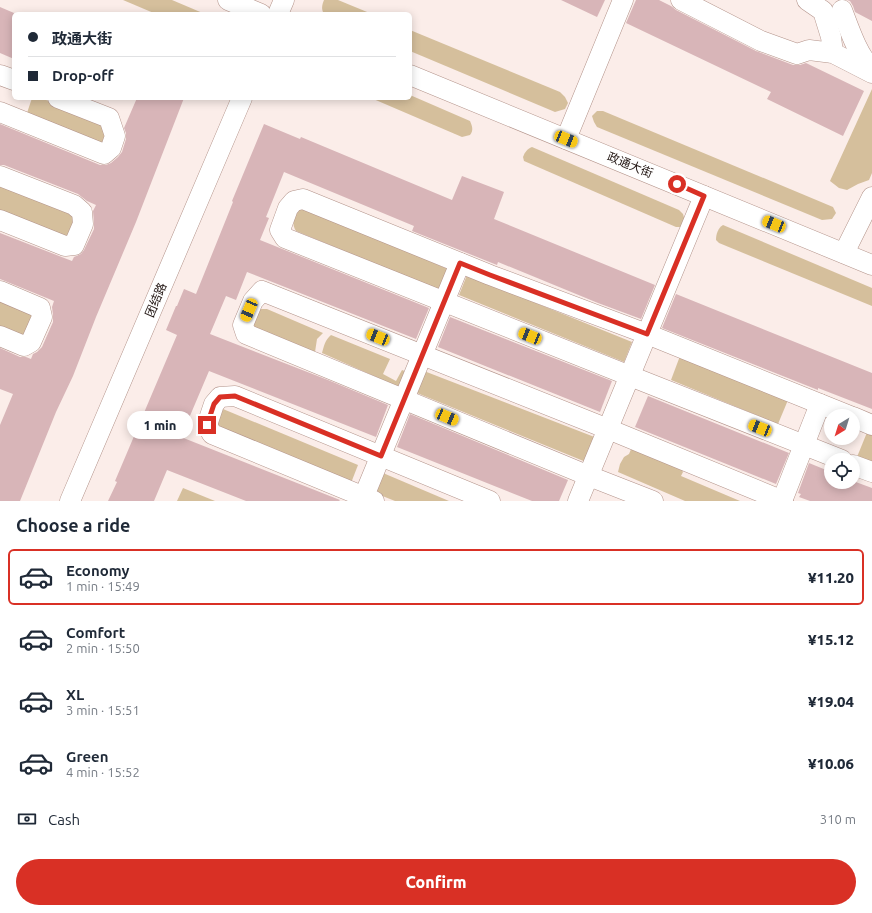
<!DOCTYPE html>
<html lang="en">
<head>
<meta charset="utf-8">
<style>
  :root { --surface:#fff; --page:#f2f2f3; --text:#1f2937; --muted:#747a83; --line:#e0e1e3; --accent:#d93025 }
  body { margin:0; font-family:Ubuntu,"Noto Sans SC",sans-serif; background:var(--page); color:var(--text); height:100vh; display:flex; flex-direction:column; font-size:15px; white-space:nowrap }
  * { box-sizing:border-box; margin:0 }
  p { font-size:13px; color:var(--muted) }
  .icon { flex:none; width:22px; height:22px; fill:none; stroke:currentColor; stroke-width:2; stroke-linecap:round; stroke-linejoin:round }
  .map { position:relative; height:501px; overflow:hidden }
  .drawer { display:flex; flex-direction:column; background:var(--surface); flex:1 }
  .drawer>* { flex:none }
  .top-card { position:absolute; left:12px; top:12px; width:400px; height:88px; border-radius:6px; box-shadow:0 2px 10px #0003; display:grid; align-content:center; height:88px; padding:0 16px; background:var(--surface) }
  .needle { width:26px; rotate:218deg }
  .buttons { position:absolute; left:824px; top:409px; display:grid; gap:8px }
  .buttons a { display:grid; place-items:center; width:36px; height:36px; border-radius:50%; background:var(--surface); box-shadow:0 2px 10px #0003; font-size:20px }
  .end { position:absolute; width:18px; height:18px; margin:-9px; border:5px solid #d93025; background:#fff; box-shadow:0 0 0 2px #fff }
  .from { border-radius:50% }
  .bubble { position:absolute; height:28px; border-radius:14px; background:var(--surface); box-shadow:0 2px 10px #0003; font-size:13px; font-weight:800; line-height:28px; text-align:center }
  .car { position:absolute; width:12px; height:24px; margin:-12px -6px; border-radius:5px; box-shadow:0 0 3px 1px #0007; background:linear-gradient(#f5c518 24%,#345 0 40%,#f5c518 0 76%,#345 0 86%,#f5c518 0) }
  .top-card b { display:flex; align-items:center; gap:14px; height:38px; font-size:15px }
  .top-card b+b { border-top:1px solid var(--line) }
  .top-card i { width:10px; height:10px; background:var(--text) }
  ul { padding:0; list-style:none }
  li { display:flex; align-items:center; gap:12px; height:56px; margin:0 8px 6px; padding:0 8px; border:2px solid transparent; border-radius:6px }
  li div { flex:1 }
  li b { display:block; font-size:15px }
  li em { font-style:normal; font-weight:800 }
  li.on { border-color:var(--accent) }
  li>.icon { width:36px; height:36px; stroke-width:1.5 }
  h2 { padding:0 16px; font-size:18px; line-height:48px }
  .pay { display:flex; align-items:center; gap:10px; height:44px; padding:0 16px; font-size:15px }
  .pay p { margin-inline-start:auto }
  .button { display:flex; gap:8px; margin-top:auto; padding:8px 16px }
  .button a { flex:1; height:46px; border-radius:24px; background:var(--accent); color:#fff; font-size:16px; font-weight:800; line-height:46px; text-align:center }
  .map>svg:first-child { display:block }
</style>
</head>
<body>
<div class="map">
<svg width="872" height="501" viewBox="0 0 872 501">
  <rect width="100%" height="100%" fill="#fbede9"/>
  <g fill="#d5bf9c">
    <path d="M123 0H172L205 14H156Z"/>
    <path d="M324 0H338L372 14H324C321 9 322 5 324 0Z"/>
    <path d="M410 30 560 92 565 97 568 103 565 109 555 112 410 51Z"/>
    <path d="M872 89V173L869 180 858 184 847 190 839 188 830 181Z"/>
    <path d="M410 95 470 121C472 126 474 130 470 135L462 137 371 98H410Z"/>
    <path d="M32 98H41L101 121 107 132 105 146 27 113Z"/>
    <path d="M597 111H603L833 207 836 213 832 219 822 220 597 127 594 122 592 116Z"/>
    <path d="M532 147 679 210 683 214 685 221 681 227H676L524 161 523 157C525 152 527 149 532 147Z"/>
    <path d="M0 186 72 215 74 221 69 235 63 239 0 214Z"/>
    <path d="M301 206 450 270 441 291 296 231C290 222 296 214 301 206Z"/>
    <path d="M723 225 872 288V306L719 243 716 240C716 234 718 228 723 225Z"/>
    <path d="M467 275 632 342 624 362 459 295Z"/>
    <path d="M0 298 36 313 25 339 0 329Z"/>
    <path d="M256 306 261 309H267L323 333 317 339 315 352 250 325Z"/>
    <path d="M331 335 390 359 383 374 396 381 402 370 407 372 401 388 322 353C324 346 325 340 331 335Z"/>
    <path d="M680 356 788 400 778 424 671 380Z"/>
    <path d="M424 371 597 438 586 462 417 393Z"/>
    <path d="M223 409 358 465 351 483 215 427Z"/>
    <path d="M868 430 872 432V463L857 457Z"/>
    <path d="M632 447 681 468 683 472 681 476 740 501H685L618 472 620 464 624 457 629 454Z"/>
    <path d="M383 473 449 501H395L375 493Z"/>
    <path d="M183 488 215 501H177Z"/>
  </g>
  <g fill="#d8b5b8">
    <path d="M561 0H605L597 17Z"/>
    <path d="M636 0H659L671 6 676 10 756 51 793 65H800L806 63 864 91 843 136 767 99 771 92 626 23Z"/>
    <path d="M847 0H872V21L855 12 853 6 850 1Z"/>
    <path d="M0 7 14 13V59L0 53Z"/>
    <path d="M137 98H184L136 222 96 317 73 376 56 412 20 501H0V425L13 394 0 389V348L20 357H26L31 359 33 354 37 352 42 347 53 322V315L52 307 54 301 0 279V233L72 261 74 257 81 254 84 250 94 229V223L93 211 96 205 87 201 78 194 4 165H0V124L100 165H106L111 163 118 157 122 152 126 139V133L124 128Z"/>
    <path d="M264 124 300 139 301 137 452 200 462 176 504 192 494 219 655 285 641 319 598 303 498 262 497 265 412 231 414 226 284 172 266 217 269 218 260 240 429 308 416 339 247 272 236 300 226 296 210 334 328 380 388 405 376 437 209 371 181 437 340 500 339 501H246L167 470 154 501H108L117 482 115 481 177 335 166 330 176 306H177L184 289 196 294 233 202 232 201Z"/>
    <path d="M676 294 872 373V409L818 388V390L662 328Z"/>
    <path d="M450 317 612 381 600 412 438 347Z"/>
    <path d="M648 396 789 453 776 484 635 427Z"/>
    <path d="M410 414 568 480 559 501H532L397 447Z"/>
    <path d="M809 463 831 472V482H853V481L872 488V501H810L799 497 801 494 798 493Z"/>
  </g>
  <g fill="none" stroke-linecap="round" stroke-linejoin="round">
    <defs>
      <g id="minor">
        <path d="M228 0 261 14"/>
        <path d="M681 0 761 41 797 54 809 50 833 53 872 73"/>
        <path d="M807 0 823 11 831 37 833 53"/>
        <path d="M842 10C850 31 857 53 872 70"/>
        <path d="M278 14 284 0"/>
        <path d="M0 75 14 80"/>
        <path d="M410 75 872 265"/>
        <path d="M0 112 104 154 111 148 115 136 109 118 58 98"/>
        <path d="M566 139 623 0"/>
        <path d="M0 176 74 205 82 212 83 224 74 245 65 246 0 220"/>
        <path d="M844 253 872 197"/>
        <path d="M0 291 40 308 42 317 31 342 24 346 0 336"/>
        <path d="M853 417 872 425"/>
        <path d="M842 460 630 376 285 238 280 230 288 208 294 201 303 199 490 275 647 334 850 416"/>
        <path d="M853 465 872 472"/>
        <path d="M70 501 242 98"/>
        <path d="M362 501 460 263"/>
        <path d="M374 501 212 434 207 425 214 404 220 397 235 396 490 501"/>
        <path d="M578 501 704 196"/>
        <path d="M653 501 589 476 246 334 243 325 253 301 262 291 608 429 783 501"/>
        <path d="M782 501 820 404"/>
      </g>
    </defs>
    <use href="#minor" stroke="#b3938a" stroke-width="21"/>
    <use href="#minor" stroke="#fff" stroke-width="20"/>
  </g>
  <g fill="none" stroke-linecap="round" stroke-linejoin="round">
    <path stroke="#d93025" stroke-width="5" d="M207 425 214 404 220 397 235 396 381 456 460 263 490 275 647 334 704 196 677 184"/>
  </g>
  <g text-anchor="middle" stroke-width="3" stroke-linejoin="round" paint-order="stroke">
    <g font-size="12" fill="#201411" stroke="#fefefe">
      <text transform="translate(630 165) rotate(22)" y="4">政通大街</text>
      <text transform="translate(156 300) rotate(-67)" y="4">团结路</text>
    </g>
  </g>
</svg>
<div class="buttons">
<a><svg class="needle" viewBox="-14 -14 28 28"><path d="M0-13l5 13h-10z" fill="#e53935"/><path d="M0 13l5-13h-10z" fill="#747a83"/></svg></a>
<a><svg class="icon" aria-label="locate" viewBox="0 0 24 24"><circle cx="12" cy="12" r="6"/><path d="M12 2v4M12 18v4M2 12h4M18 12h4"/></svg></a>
</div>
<i class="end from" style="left:677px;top:184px"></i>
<i class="end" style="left:207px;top:425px"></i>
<div class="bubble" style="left:127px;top:411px;width:66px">1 min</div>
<i class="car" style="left:566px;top:139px;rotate:112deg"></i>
<i class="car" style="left:774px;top:224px;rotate:292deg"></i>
<i class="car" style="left:249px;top:310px;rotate:203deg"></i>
<i class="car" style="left:530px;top:336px;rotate:292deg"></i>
<i class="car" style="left:378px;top:337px;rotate:292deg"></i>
<i class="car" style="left:447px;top:417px;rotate:113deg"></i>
<i class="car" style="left:760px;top:428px;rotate:292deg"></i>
<div class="top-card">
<b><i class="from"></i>政通大街</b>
<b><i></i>Drop-off</b>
</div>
</div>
<section class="drawer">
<h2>Choose a ride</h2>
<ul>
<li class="on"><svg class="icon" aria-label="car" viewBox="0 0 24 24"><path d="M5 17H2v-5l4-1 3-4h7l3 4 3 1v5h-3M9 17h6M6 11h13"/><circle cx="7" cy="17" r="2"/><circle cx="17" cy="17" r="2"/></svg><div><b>Economy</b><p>1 min · 15:49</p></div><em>¥11.20</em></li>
<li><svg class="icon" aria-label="car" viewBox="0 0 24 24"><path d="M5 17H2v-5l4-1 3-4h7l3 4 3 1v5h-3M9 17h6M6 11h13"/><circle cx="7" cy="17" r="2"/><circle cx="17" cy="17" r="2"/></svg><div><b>Comfort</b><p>2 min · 15:50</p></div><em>¥15.12</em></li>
<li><svg class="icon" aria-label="car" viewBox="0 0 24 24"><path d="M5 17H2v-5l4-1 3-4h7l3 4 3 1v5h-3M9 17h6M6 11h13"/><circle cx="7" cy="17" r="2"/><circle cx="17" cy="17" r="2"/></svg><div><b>XL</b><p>3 min · 15:51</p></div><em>¥19.04</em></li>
<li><svg class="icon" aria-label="car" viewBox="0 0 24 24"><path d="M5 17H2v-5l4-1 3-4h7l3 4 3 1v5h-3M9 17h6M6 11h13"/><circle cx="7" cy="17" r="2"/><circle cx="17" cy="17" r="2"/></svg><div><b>Green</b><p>4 min · 15:52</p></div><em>¥10.06</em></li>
</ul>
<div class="pay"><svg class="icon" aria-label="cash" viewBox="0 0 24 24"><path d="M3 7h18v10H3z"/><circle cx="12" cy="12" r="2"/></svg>Cash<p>310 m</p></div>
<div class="button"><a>Confirm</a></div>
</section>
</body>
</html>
